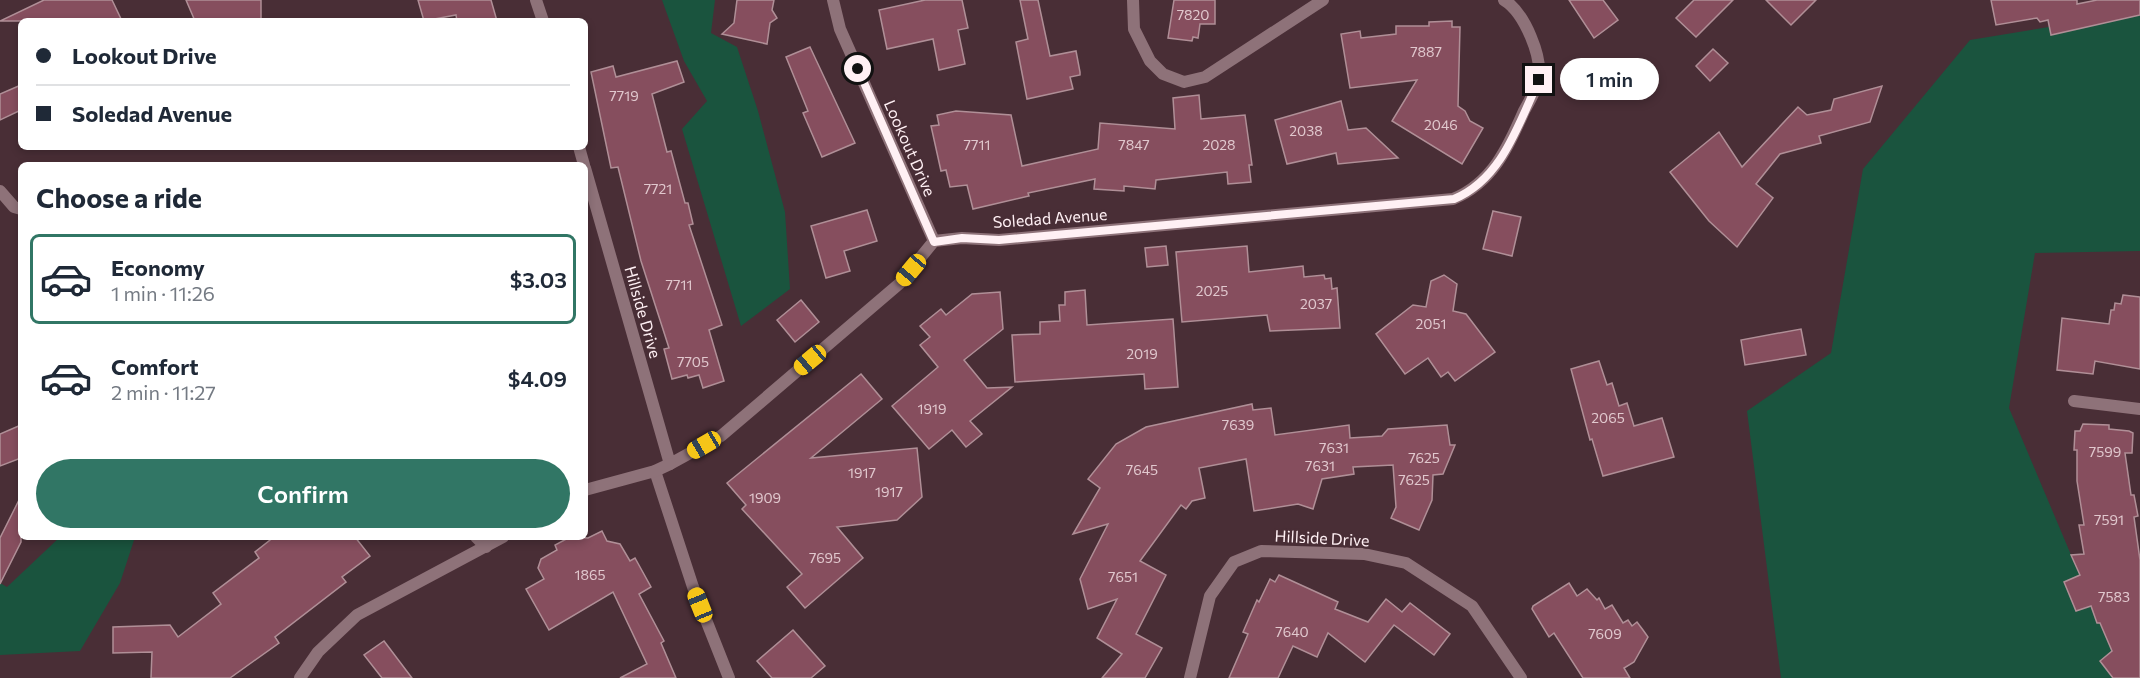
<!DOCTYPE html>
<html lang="en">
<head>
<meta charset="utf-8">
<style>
  :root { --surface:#fff; --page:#f2f2f3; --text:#1f2937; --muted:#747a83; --line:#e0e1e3; --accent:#317665 }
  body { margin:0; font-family:Commissioner,sans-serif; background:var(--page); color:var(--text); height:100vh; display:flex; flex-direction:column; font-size:22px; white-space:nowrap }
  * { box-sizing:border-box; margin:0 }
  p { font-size:20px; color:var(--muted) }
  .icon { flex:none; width:33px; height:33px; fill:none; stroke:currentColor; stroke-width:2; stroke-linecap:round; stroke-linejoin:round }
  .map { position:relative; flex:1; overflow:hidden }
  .sheet { position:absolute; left:18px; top:162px; width:570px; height:378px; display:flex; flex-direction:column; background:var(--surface); border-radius:9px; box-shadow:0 3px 9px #0003 }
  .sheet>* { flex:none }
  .hud { position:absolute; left:18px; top:18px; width:570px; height:132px; border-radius:9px; box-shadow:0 3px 9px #0003; display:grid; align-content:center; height:132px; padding:0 18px; background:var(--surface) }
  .end { position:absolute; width:27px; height:27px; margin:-14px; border:8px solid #fff0f4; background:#111; box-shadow:0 0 0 3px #111 }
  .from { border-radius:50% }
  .bubble { position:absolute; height:42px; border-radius:21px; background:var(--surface); box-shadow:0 3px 9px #0003; font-size:20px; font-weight:600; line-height:42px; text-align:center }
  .car { position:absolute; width:18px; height:36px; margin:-18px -9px; border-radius:8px; box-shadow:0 0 4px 2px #0007; background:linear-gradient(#f5c518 24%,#345 0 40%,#f5c518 0 76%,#345 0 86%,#f5c518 0) }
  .hud b { display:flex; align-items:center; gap:21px; height:57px; font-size:22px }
  .hud b+b { border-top:2px solid var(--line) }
  .hud i { width:15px; height:15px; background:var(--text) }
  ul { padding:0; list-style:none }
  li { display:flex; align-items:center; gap:18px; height:90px; margin:0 12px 9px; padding:0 6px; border:3px solid transparent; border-radius:9px }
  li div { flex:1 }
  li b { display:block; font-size:22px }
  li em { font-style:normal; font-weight:600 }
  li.active { border-color:var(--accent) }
  li>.icon { width:54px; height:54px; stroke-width:1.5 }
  h2 { padding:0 18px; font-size:27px; line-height:72px }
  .button { display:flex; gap:12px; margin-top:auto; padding:12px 18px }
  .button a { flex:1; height:69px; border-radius:36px; background:var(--accent); color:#fff; font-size:24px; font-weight:600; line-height:69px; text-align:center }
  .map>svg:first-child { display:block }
</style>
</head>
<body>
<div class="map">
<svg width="2140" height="678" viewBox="0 0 2140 678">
  <rect width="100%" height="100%" fill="#492e36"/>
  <g fill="#1a543e">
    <path d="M662 0H715L711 33 737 47 758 111 785 212 790 289 741 326 682 129 707 101 684 61Z"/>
    <path d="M2140 12V251L2035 253 2009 408 2123 678H1781L1747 411 1831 353 1863 169 1970 40Z"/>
    <path d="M60 537H135L120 583 80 651 0 655V583L7 587Z"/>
  </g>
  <g fill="#864e5e" stroke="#b08f97" stroke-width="1.5">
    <path d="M44 0H112L122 21H0Z"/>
    <path d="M186 0H261V21H195Z"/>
    <path d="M418 0H491L497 21H457L456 15 424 21Z"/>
    <path d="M737 0H774L772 10 777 18 770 23 767 44 722 34 734 23Z"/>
    <path d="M925 0H962L968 28 958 30 965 64 939 70 933 39 887 49 879 10Z"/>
    <path d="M1020 0H1038L1050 56 1076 51 1080 72V75L1070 77 1073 89 1027 99 1016 42 1028 39Z"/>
    <path d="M1174 0H1215V24H1200L1198 38 1193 37 1192 41 1168 38Z"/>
    <path d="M1569 0H1603L1618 20 1594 38Z"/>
    <path d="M1694 0H1733L1696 37 1676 18Z"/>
    <path d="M1766 0H1816L1791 25Z"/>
    <path d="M1991 0H2077V4L2097 0H2140V15L2051 35 2048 20 2040 22 2037 18 1996 25Z"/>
    <path d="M1452 21V27H1460L1458 106 1465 111 1470 121 1483 128 1462 164 1392 121 1417 80 1350 88 1341 34 1360 31 1361 38 1396 34V26H1429V22Z"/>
    <path d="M810 47 855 143 822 157 803 113 808 111 786 57Z"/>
    <path d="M1713 49 1728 63 1710 81 1696 66Z"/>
    <path d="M677 61 684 82 652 94 667 152 671 151 685 203H688L693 224 689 225 722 325 709 330 724 381 703 388 699 375 688 378 687 375 672 379 664 349 669 348 641 261 618 167 611 168 591 72 613 66 616 77Z"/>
    <path d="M21 85V110L0 120V94Z"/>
    <path d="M1882 86 1870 122 1819 136 1821 143 1780 154 1756 184 1773 198 1737 247 1709 221 1670 172 1719 132 1742 167 1798 107 1807 115 1831 110 1834 99Z"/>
    <path d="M1199 95 1201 119 1245 115 1252 165H1249L1251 182 1228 184 1227 172 1156 180 1155 189 1124 186V191L1094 189 1095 179 1028 193 1029 196 973 209 967 185 950 187 946 170 941 171 931 126 939 125 937 115 956 111 1011 115 1022 166 1098 149 1100 123 1175 129 1173 98Z"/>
    <path d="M1341 101 1348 130 1366 128 1398 158 1338 164 1336 153 1287 164 1275 120Z"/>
    <path d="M867 210 877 241 844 251 850 271 826 278 811 226Z"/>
    <path d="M1493 211 1521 217 1512 256 1483 249Z"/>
    <path d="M1166 246 1168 265 1147 267 1145 248Z"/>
    <path d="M1247 246 1249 272 1303 266 1304 277 1324 275 1325 279 1331 278 1332 289 1337 288 1340 328 1270 331 1267 315 1182 322 1176 252Z"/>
    <path d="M1444 275 1457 284 1453 311 1466 314 1495 352 1455 381 1448 372 1441 377 1428 358 1405 374 1376 334 1413 305 1426 307 1431 281Z"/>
    <path d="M1085 290 1087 325 1173 319 1178 387 1145 389 1144 374 1015 382 1012 335 1040 334V322L1060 321 1059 305H1065V292Z"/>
    <path d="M1000 292 1003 329 964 360 987 388 1012 387 970 421 982 434 966 447 952 430 929 449 892 406 938 367 920 345 930 337 920 326 941 309 946 315 972 294Z"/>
    <path d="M2123 295 2140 297V369L2095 361 2093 374 2057 370 2062 318 2109 324 2111 310H2114L2115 303 2121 304Z"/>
    <path d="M801 300 819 322 795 342 777 320Z"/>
    <path d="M1801 329 1806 355 1745 365 1741 340Z"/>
    <path d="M1599 361 1607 385 1612 383 1619 406 1627 403 1634 426 1662 418 1674 457 1603 476 1592 439 1590 440 1571 369Z"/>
    <path d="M861 374 882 399 811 458 917 448 922 497 897 520 837 527 863 558 805 608 787 587 802 574 742 509 746 505 727 483Z"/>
    <path d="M1252 404 1253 410 1271 408 1275 435 1349 425 1350 438 1382 436 1388 429 1447 425 1450 445H1455L1443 474 1433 475 1432 500 1419 530 1391 518 1396 507 1393 465 1353 467 1354 474 1322 479 1313 509 1298 504 1254 511 1246 459 1199 468 1205 498 1192 501 1186 509 1181 505 1140 561 1166 575 1136 634 1162 648 1145 678H1102L1122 654 1097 638 1117 599 1088 609 1080 579 1108 524 1073 534 1100 488 1088 479 1116 444 1146 427Z"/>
    <path d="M2083 424 2109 425V429L2129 431 2133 433 2132 453H2125L2131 495H2134L2138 516 2134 517 2140 560V678H2113L2100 661 2112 651 2100 623H2097L2091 606 2076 611 2064 582 2080 575 2071 555 2084 554 2079 525H2084L2077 481V450H2074L2075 431H2080Z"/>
    <path d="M21 425V458L0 466V434Z"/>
    <path d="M21 496V542L0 584V538Z"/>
    <path d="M602 531 607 541 620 544 630 561 635 558 651 587 639 594 664 641 661 643 676 678H620L647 664 613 592 549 630 526 589 544 579 538 568 541 559 557 550 555 545 570 537 588 538Z"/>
    <path d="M274 537H355L370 556 342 577 346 582 275 637 279 643 230 678H151L152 652 113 653V627L170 625 178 637 221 604 213 593 259 558 255 552Z"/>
    <path d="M1279 575 1338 602 1335 609 1368 622 1386 599 1402 612 1410 603 1450 634 1434 655 1394 625 1365 662 1328 633 1317 657 1293 646 1278 678H1229L1248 634 1243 632 1257 600 1259 602 1270 579 1275 582Z"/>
    <path d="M1569 583 1577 596 1587 589 1597 600 1599 598 1605 609 1612 605 1623 623 1628 620 1632 626 1637 622 1643 630 1648 637 1634 662 1624 668 1630 678H1583L1554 633 1549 637 1532 609 1533 606Z"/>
    <path d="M793 630 825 666 811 678H772L757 661Z"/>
    <path d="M384 641 412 678H382L364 655Z"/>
  </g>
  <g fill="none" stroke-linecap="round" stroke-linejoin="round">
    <g stroke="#8e7279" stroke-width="12">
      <path d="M536 0 543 21"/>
      <path d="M833 0 840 29 934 241"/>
      <path d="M1133 0 1134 29 1150 61 1163 74 1184 82 1205 77 1323 0"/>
      <path d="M579 147 584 165"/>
      <path d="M585 168 670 464 721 436 899 284 934 241 962 238 999 240 1453 199C1492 183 1508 148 1524 111 1529 102 1535 92 1538 82 1544 58 1524 12 1504 0"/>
      <path d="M0 191 14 207 21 209"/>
      <path d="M2074 401 2140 409"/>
      <path d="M476 537 486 547"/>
    </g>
    <g stroke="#8e7279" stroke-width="12">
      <path d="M655 471 693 587 729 678"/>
      <path d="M585 490 655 471 670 464"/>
      <path d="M300 678 318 652 357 615 503 537"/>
      <path d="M1190 678 1210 596 1234 562 1261 551 1364 554 1406 563 1472 606 1521 678"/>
    </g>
  </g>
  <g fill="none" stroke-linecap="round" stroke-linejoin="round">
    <path stroke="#fff0f4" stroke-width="8" d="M858 69 934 242 962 238 999 240 1454 199C1502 179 1518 125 1539 80"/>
  </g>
  <g text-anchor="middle" stroke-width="4.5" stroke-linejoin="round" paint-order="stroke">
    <g font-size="14" fill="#e1c8ce">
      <text x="1193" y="20">7820</text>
      <text x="1426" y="57">7887</text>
      <text x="624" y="101">7719</text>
      <text x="1441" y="130">2046</text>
      <text x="1306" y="136">2038</text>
      <text x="977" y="150">7711</text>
      <text x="1134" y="150">7847</text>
      <text x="1219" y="150">2028</text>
      <text x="658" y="194">7721</text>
      <text x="679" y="290">7711</text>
      <text x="1212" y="296">2025</text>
      <text x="1316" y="309">2037</text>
      <text x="1431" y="329">2051</text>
      <text x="1142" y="359">2019</text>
      <text x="693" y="367">7705</text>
      <text x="932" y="414">1919</text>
      <text x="1608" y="423">2065</text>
      <text x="1238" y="430">7639</text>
      <text x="1334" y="453">7631</text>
      <text x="2105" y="457">7599</text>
      <text x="1424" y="463">7625</text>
      <text x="1320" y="471">7631</text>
      <text x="1142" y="475">7645</text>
      <text x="862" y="478">1917</text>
      <text x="1414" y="485">7625</text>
      <text x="889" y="497">1917</text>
      <text x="765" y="503">1909</text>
      <text x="2109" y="525">7591</text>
      <text x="825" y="563">7695</text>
      <text x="590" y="580">1865</text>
      <text x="1123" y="582">7651</text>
      <text x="2114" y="602">7583</text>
      <text x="1292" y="637">7640</text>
      <text x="1605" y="639">7609</text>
    </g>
    <g font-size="16" fill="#fff0f4" stroke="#492e36">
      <text transform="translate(910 148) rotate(66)" y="6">Lookout Drive</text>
      <text transform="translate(1050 218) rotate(-4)" y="6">Soledad Avenue</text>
      <text transform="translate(643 312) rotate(74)" y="6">Hillside Drive</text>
      <text transform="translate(1322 538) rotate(3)" y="6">Hillside Drive</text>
    </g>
  </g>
</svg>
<i class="end from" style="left:858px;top:69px"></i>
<i class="end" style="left:1539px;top:80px"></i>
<div class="bubble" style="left:1560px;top:58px;width:99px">1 min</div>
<i class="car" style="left:911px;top:270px;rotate:220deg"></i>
<i class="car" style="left:810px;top:360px;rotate:230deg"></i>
<i class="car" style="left:704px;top:445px;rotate:240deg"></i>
<i class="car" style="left:700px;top:605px;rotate:338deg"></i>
<div class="hud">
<b><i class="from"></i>Lookout Drive</b>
<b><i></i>Soledad Avenue</b>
</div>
<section class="sheet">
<h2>Choose a ride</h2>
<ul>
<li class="active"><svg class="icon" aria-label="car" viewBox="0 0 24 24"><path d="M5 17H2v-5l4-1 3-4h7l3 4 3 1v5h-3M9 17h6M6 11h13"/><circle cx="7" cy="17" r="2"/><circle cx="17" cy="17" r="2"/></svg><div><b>Economy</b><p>1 min · 11:26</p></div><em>$3.03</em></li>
<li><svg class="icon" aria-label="car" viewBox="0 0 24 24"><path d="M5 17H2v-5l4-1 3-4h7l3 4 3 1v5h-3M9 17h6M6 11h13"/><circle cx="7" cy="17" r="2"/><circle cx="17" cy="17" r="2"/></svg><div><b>Comfort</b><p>2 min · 11:27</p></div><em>$4.09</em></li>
</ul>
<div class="button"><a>Confirm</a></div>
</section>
</div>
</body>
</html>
